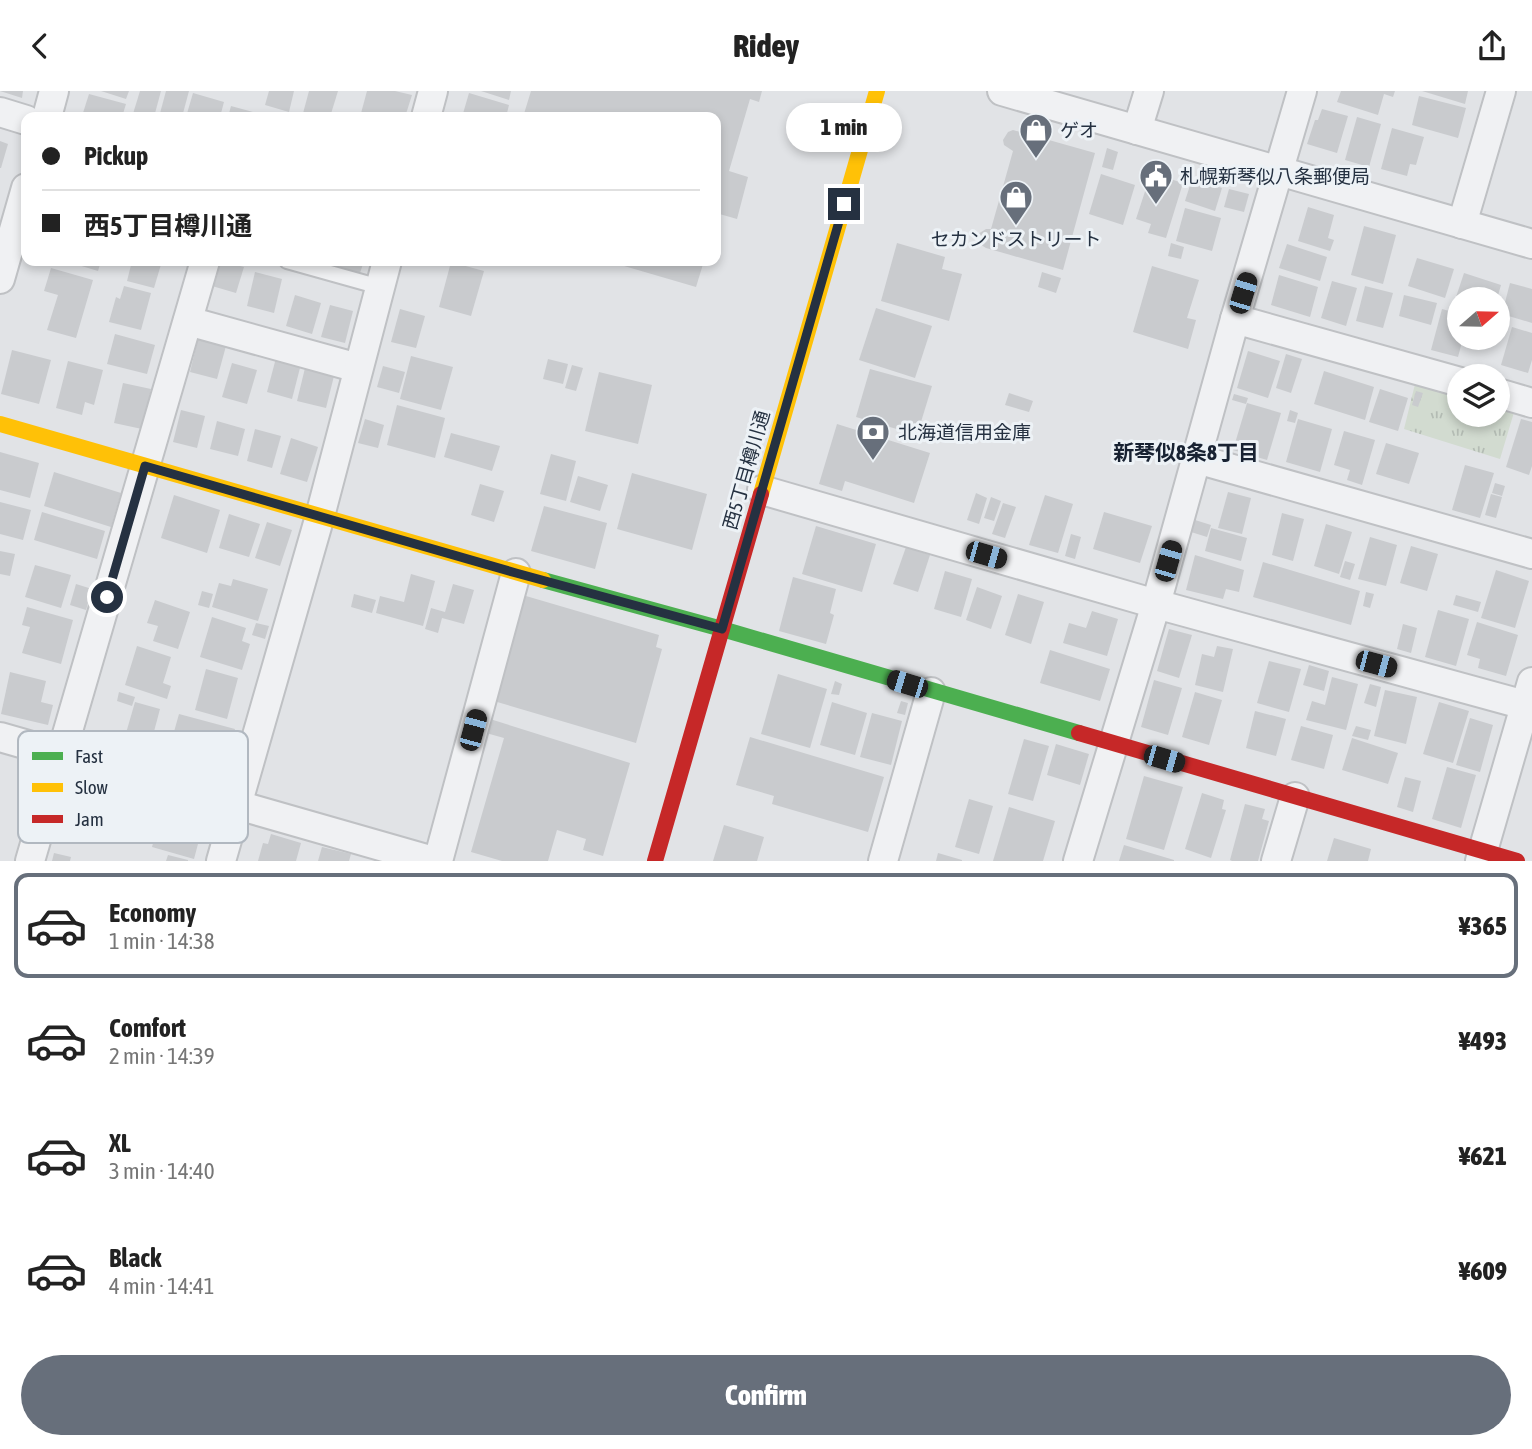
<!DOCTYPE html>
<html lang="en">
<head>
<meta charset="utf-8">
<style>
  :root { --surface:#fff; --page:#f2f2f2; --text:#222; --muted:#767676; --line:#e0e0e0; --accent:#676f7b }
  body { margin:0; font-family:"Asap Condensed","Noto Sans JP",sans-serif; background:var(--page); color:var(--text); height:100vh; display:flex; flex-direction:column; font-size:26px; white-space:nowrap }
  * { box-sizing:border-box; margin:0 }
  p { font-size:23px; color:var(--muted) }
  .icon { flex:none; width:38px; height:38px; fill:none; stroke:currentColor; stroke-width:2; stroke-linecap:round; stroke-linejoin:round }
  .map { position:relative; height:770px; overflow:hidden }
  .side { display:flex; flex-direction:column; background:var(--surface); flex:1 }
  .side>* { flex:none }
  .guide { position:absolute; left:21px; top:21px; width:700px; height:154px; border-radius:14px; box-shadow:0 4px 10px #0003; display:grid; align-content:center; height:154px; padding:0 21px; background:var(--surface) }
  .needle { width:46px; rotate:70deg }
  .buttons { position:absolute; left:1447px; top:196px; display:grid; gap:14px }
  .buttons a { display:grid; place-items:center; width:63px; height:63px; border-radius:50%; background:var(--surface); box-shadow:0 4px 10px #0003; font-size:35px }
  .end { position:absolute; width:32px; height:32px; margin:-16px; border:9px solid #253141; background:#fff; box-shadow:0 0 0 4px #fff }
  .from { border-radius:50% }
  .bubble { position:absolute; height:49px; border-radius:24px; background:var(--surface); box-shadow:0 4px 10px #0003; font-size:23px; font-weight:800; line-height:49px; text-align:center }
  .car { position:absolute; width:21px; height:42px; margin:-21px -10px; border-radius:9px; box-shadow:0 0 5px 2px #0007; background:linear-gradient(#222 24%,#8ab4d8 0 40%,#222 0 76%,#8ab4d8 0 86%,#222 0) }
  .guide b { display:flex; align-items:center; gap:24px; height:66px; font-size:26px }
  .guide b+b { border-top:2px solid var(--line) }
  .guide i { width:18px; height:18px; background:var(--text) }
  ul { padding:12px 0 0; list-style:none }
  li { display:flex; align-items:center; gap:21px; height:105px; margin:0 14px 10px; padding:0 7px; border:4px solid transparent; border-radius:14px }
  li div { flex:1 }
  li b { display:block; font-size:26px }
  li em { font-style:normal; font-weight:800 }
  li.selected { border-color:var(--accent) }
  li>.icon { width:63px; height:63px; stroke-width:1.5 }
  .cta { display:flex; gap:14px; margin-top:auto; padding:14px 21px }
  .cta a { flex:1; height:80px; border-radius:42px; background:var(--accent); color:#fff; font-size:28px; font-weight:800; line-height:80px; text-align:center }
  header { display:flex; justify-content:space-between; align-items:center; height:91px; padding:0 21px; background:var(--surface); font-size:32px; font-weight:800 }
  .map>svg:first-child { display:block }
</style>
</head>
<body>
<header><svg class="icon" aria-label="back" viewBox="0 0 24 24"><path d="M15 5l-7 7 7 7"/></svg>Ridey<svg class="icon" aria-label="share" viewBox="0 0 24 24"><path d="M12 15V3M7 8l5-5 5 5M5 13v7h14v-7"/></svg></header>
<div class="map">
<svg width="1532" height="770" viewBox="0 0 1532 770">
  <defs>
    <pattern id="grass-tufts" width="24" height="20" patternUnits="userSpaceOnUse" patternTransform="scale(1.75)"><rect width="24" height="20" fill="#d2dbd0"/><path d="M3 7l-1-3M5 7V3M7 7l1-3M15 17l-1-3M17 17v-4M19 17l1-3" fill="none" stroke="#b4bcb4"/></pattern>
  </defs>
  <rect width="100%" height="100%" fill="#e1e3e6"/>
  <path fill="url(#grass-tufts)" d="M1416 289 1459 301 1460 324H1498V313L1515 318 1500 368 1404 338Z"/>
  <g fill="#c9cbce">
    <path d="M0 0H23L22 7Z"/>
    <path d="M101 0H129L126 8Z"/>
    <path d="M140 0H161L154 26H132Z"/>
    <path d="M166 0H189L182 26H159Z"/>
    <path d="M269 0H294L289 21 265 14Z"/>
    <path d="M309 0H338L330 26H302Z"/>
    <path d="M367 0H395L412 4 405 26H360Z"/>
    <path d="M481 0H511L509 9Z"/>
    <path d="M531 0H762L759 11 750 8 729 80 748 86 737 128 716 122V26H523Z"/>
    <path d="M1341 0H1395L1393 6 1384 3 1378 24 1337 11Z"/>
    <path d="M1422 0H1468L1465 13Z"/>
    <path d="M193 2 224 11 220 26H186Z"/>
    <path d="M469 2 509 14 506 26H462Z"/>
    <path d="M89 3 126 13 122 26 82 25Z"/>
    <path d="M1419 5 1466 17 1458 47 1412 34Z"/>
    <path d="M231 15 253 21 252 26H228Z"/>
    <path d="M1322 18 1348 25 1337 62 1307 53 1315 29H1318Z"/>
    <path d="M1357 26 1381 33 1369 76 1345 69Z"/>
    <path d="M1392 37 1424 46 1416 74 1410 73 1407 85 1381 78Z"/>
    <path d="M1013 39 1095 62 1063 179 986 157 978 152V143L986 138H991L1013 60 1004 54 1003 49 1008 41Z"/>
    <path d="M0 50 8 53 1 77H0Z"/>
    <path d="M1107 57 1118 61 1113 79 1102 76Z"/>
    <path d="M1151 82 1183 92 1166 147 1148 142 1151 133 1136 128Z"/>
    <path d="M1101 83 1135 94 1123 134 1089 123Z"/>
    <path d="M1192 88 1222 97 1215 120 1185 110Z"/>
    <path d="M1229 98 1249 103 1244 121 1224 116Z"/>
    <path d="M1308 116 1334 124 1328 147 1334 149 1330 160 1298 150Z"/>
    <path d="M1185 117 1221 127 1212 160 1176 150Z"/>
    <path d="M1364 135 1396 144 1383 193 1351 184Z"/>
    <path d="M897 152 945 166 942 178 962 183 949 230 881 210Z"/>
    <path d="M1171 152 1184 156 1181 168 1168 165Z"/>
    <path d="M1287 153 1327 166 1320 190 1279 177Z"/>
    <path d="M1417 167 1454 178 1445 207 1408 195Z"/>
    <path d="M65 170H101L98 180Z"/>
    <path d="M132 170H162L154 197 127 190Z"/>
    <path d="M220 170 244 176 236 202 212 195Z"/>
    <path d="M331 170H364L360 182 330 173Z"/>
    <path d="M607 170H704L696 196Z"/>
    <path d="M451 171 484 180 471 225 439 216Z"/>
    <path d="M1152 175 1199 189 1187 227 1196 229 1188 258 1133 241Z"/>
    <path d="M51 177 93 189 76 247 47 239 58 204 44 200Z"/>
    <path d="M255 181 282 188 274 222 247 215Z"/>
    <path d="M1042 181 1061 187 1056 202 1038 196Z"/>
    <path d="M1464 182 1501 194 1497 208H1460V214L1454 212Z"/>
    <path d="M1279 184 1318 196 1310 226 1271 214Z"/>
    <path d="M1332 190 1357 197 1346 235 1321 227Z"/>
    <path d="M1510 192 1532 198V232L1502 223Z"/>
    <path d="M124 195 151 202 141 239 109 231 116 206 120 208Z"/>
    <path d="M1365 195 1393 202 1383 237 1356 230Z"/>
    <path d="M295 204 321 212 312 243 286 235Z"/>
    <path d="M1404 204 1437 212 1431 234 1399 225Z"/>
    <path d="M330 214 353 220 345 252 321 246Z"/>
    <path d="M876 217 932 235 915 287 859 269Z"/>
    <path d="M400 218 425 225 416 257 391 251Z"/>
    <path d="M1442 218 1460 223V247H1463L1458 266 1431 259Z"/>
    <path d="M1512 236 1532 242V269L1528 282 1501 274Z"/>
    <path d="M115 243 155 254 147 283 107 273Z"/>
    <path d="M198 248 226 255 217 288 190 281Z"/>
    <path d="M12 259 51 269 39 313 1 303Z"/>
    <path d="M1248 260 1280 270 1268 307 1237 297Z"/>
    <path d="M1286 263 1302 268 1291 302 1276 297Z"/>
    <path d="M411 265 453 276 441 319 400 308Z"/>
    <path d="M276 267 301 273 292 308 267 301Z"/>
    <path d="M548 268 568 273 563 293 543 288Z"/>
    <path d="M68 270 103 279 94 314 85 311 82 324 56 317Z"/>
    <path d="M232 272 257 279 247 313 222 306Z"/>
    <path d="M572 274 583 277 576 300 565 297Z"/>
    <path d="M383 275 405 281 399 302 377 296Z"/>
    <path d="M305 277 334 285 326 317 297 310Z"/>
    <path d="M870 278 932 295 917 344 856 326Z"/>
    <path d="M1324 280 1374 296 1365 329 1314 313Z"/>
    <path d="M599 281 652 294 638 353 585 340Z"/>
    <path d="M123 292 151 298 142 338 114 332Z"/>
    <path d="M1380 298 1408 307 1398 340 1369 331Z"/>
    <path d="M1416 300 1423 302 1418 316 1412 314Z"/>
    <path d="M1009 302 1033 310 1029 321 1005 314Z"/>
    <path d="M1234 303 1248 307 1246 313 1232 309Z"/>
    <path d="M1247 312 1281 322 1267 369 1233 359Z"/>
    <path d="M397 314 445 327 435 367 387 354Z"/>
    <path d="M181 319 205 325 197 357 173 351Z"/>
    <path d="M1290 319 1298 322 1295 332 1287 330Z"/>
    <path d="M365 328 384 334 378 357 358 352Z"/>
    <path d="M1298 328 1332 338 1320 381 1286 371Z"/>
    <path d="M1521 328 1532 331V375L1529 384 1506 376Z"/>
    <path d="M217 330 245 338 238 365 210 358Z"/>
    <path d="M837 333 930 362 914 412 845 390 842 400 819 393Z"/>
    <path d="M255 338 281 345 272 377 247 370Z"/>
    <path d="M1344 340 1375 349 1362 394 1347 389 1350 379 1334 374Z"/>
    <path d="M451 342 500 355 492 380 444 366Z"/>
    <path d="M291 347 318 356 307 391 280 383Z"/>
    <path d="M1386 352 1419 362 1409 393 1376 383Z"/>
    <path d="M0 361 39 372 30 407 0 399Z"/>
    <path d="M551 363 576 370 566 410 540 403Z"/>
    <path d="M1465 374 1494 382 1480 427 1452 419Z"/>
    <path d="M54 381 121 402 111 436 44 415Z"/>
    <path d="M632 382 707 403 692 459 617 438Z"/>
    <path d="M578 385 608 394 600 420 570 411Z"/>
    <path d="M1495 392 1505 395 1502 405 1492 402Z"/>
    <path d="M480 393 504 400 494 431 471 424Z"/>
    <path d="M1228 401 1251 407 1242 443 1218 437Z"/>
    <path d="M976 402 987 407 979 433 967 429Z"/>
    <path d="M1491 403 1502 406 1496 427 1485 424Z"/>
    <path d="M174 404 220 419 207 462 161 447Z"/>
    <path d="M1045 404 1073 413 1058 462 1029 454Z"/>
    <path d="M991 406 1001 410 994 430 984 427Z"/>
    <path d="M0 411 31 419 23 449 0 443Z"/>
    <path d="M1003 412 1016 416 1005 447 992 443Z"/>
    <path d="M544 415 607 432 595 478 531 460Z"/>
    <path d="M42 421 105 440 97 468 34 449Z"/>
    <path d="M1104 421 1152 435 1140 472 1093 458Z"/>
    <path d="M1282 422 1304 428 1293 470 1272 464Z"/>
    <path d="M229 423 260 433 249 466 219 457Z"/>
    <path d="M1195 429 1211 434 1207 446 1191 441Z"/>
    <path d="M267 431 292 439 280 475 255 467Z"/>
    <path d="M1326 433 1352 441 1339 483 1314 475Z"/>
    <path d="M816 435 876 453 862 501 802 483Z"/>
    <path d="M1211 437 1247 447 1241 470 1205 460Z"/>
    <path d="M1071 443 1081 446 1075 468 1065 465Z"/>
    <path d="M1370 446 1397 454 1386 495 1358 488Z"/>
    <path d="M1411 455 1438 463 1427 500 1400 492Z"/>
    <path d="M906 456 930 464 918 501 893 493Z"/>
    <path d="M0 460 15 463 10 485 0 483Z"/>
    <path d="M1195 464 1244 479 1239 501 1226 498 1223 508 1186 499Z"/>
    <path d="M1345 470 1355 473 1350 489 1340 486Z"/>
    <path d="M1263 471 1360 500 1351 534 1253 506Z"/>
    <path d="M35 474 71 484 61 517 25 506Z"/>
    <path d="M1496 479 1529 490 1515 537 1481 527Z"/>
    <path d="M945 480 972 488 961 526 934 518Z"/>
    <path d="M411 483 435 490 423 535 376 522 380 505 404 511Z"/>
    <path d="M793 486 836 498 830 522 834 524 826 553 779 540Z"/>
    <path d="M233 488 268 498 258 530 212 516 219 492 231 495Z"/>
    <path d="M76 493 92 498 86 519 70 514Z"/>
    <path d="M453 493 474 499 464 533 442 527 438 542 425 538 431 517 445 521Z"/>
    <path d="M977 496 1002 505 991 538 966 529Z"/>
    <path d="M202 500 213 503 209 517 198 514Z"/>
    <path d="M1366 501 1374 503 1370 517 1363 515Z"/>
    <path d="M354 503 376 509 372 522 351 516Z"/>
    <path d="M1018 503 1044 511 1031 553 1005 544Z"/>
    <path d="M1456 504 1481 511 1478 521 1453 514Z"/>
    <path d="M526 505 659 544 656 556 662 558 636 652 487 608 515 510Z"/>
    <path d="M155 509 190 521 178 558 153 550 158 535 147 532Z"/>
    <path d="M27 516 73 529 61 573 22 562 30 536 22 534Z"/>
    <path d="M1438 519 1469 528 1456 575 1425 566Z"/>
    <path d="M1092 520 1118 528 1107 565 1063 552 1069 532 1086 537Z"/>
    <path d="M212 526 246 537 242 550 250 553 242 579 200 566Z"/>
    <path d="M1477 531 1518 544 1506 585 1478 577 1480 568 1467 564Z"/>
    <path d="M256 532 269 535 265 548 252 544Z"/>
    <path d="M1403 533 1417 537 1411 562 1397 558Z"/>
    <path d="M1169 538 1192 544 1179 587 1157 580Z"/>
    <path d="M137 555 171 566 163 592 171 595 167 608 125 594Z"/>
    <path d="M1217 555 1233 558 1223 601 1195 594 1202 563 1214 566Z"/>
    <path d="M1050 559 1110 578 1100 610 1040 592Z"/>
    <path d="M1269 570 1301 578 1289 621 1257 612Z"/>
    <path d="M1309 574 1329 580 1324 600 1303 594Z"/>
    <path d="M206 578 238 587 227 628 195 619Z"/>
    <path d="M10 581 46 590 41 611 53 614 48 634 1 623Z"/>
    <path d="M778 583 827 598 810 657 761 643Z"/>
    <path d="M1332 586 1358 593 1346 639 1306 629 1312 610 1325 614Z"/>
    <path d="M1154 589 1182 597 1168 644 1141 636Z"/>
    <path d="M835 590 842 593 839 604 831 603Z"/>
    <path d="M1370 593 1381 596 1376 616 1364 612Z"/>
    <path d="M1385 599 1417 606 1406 653 1374 645Z"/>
    <path d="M119 601 135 606 132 615 117 610Z"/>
    <path d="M1195 601 1222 609 1209 654 1182 646Z"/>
    <path d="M901 610 908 612 905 624 897 622Z"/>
    <path d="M135 611 160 618 148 663 122 656Z"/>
    <path d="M832 611 867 622 855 664 820 654Z"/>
    <path d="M1439 611 1469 620 1453 672 1423 663Z"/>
    <path d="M1255 620 1286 628 1276 665 1246 657Z"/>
    <path d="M872 622 902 630 891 674 860 666Z"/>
    <path d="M179 623 235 638 226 674 214 671 213 675 194 670 198 658 188 656 185 667 168 662Z"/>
    <path d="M1470 627 1493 634 1480 681 1456 674Z"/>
    <path d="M490 628 630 672 603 765 583 759 586 748 557 739 548 770H502L471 761 504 647 486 642Z"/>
    <path d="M1301 635 1333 644 1324 678 1291 669Z"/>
    <path d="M1356 635 1371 639 1368 649 1352 645Z"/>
    <path d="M750 646 884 686 868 741 772 713 774 705 736 694Z"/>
    <path d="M1352 647 1398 662 1388 693 1342 679Z"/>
    <path d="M1024 648 1049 655 1033 710 1008 703Z"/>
    <path d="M1056 653 1089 663 1080 694 1047 684Z"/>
    <path d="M1447 676 1476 684 1461 737 1432 728Z"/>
    <path d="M1144 685 1183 696 1164 759 1126 748Z"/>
    <path d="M1405 686 1421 690 1413 721 1397 716Z"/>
    <path d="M1202 702 1224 709 1222 718 1226 719 1211 767 1185 758Z"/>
    <path d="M969 708 993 715 979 763 955 756Z"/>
    <path d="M179 712 207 719 194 768 152 756 157 738 164 740 167 726 175 729Z"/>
    <path d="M1245 713 1265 718 1262 728 1269 730 1258 770H1232L1230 769Z"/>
    <path d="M1009 716 1055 730 1043 770H993Z"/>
    <path d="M724 734 764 746 757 770H713Z"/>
    <path d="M271 743 301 752 296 770H258L263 752 268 753Z"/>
    <path d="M1334 747 1371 758 1368 770H1327Z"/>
    <path d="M1124 754 1174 769V770H1119Z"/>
    <path d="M322 756 351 763 349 770H318Z"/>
    <path d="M54 762 71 766 70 770H52Z"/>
    <path d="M938 762 962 769V770H936Z"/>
    <path d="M168 764 188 769V770H166Z"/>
  </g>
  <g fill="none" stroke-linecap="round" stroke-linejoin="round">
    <defs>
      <path id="lane" d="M287 170 380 196"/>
      <g id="street">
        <path d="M1002 0 1532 153"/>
        <path d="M0 21 26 29"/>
        <path d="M47 26 54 0"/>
        <path d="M426 26 433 0"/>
        <path d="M1137 39 1149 0"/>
        <path d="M1462 133 1501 0"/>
        <path d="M0 188 26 97"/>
        <path d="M1235 228 1460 291"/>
        <path d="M188 230 358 277"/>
        <path d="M1498 302 1532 312"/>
        <path d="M1197 368 1532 463"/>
        <path d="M762 399 1156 513 1525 614"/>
        <path d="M0 646 433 770"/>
        <path d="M30 770 205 170"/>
        <path d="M221 770 320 425 387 170"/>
        <path d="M438 770 516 482"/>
        <path d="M883 770 931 601"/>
        <path d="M1078 770 1156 513 1235 228 1302 0"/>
        <path d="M1276 770 1295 706"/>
        <path d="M1480 770 1532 591"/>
      </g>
    </defs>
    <use href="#lane" stroke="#bfc1c4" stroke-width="18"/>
    <use href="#street" stroke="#bfc1c4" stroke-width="32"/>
    <use href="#lane" stroke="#f0f1f3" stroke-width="14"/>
    <use href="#street" stroke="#f0f1f3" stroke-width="28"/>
    <path stroke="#4caf50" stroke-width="16" d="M543 489 722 538 1079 642"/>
    <g stroke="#ffc107" stroke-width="16">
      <path d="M0 333 543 489"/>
      <path d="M761 403 877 0"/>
    </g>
    <g stroke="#c62828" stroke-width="16">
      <path d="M1079 642 1517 770"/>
      <path d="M655 770 761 403"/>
    </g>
  </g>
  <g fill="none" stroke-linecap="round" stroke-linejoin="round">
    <path stroke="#253141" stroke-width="9" d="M107 506 145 375 516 482 722 538 844 113"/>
  </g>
  <defs>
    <symbol id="shop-pin" viewBox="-11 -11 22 30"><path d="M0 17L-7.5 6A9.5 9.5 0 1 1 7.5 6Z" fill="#676f7b" stroke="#edf2f6"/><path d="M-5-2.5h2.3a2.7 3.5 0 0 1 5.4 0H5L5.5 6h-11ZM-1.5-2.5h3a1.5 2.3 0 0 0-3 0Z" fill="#fff"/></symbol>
    <symbol id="civic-pin" viewBox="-11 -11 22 30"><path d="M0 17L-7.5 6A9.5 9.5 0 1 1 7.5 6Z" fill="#676f7b" stroke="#edf2f6"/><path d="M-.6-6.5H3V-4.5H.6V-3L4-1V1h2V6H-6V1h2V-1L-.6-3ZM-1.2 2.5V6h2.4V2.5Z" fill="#fff"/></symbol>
    <symbol id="bank-pin" viewBox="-11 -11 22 30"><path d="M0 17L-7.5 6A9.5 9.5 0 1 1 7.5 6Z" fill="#676f7b" stroke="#edf2f6"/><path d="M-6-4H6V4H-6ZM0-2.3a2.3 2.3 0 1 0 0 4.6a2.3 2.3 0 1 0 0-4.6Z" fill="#fff"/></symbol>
  </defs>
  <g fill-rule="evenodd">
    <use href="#shop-pin" x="1017" y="20" width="38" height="52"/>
    <use href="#civic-pin" x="1137" y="66" width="38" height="52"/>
    <use href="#shop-pin" x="997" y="87" width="38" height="52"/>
    <use href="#bank-pin" x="854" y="322" width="38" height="52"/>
  </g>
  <g text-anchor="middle" stroke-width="6" stroke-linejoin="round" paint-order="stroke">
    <g font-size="19" fill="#253141" stroke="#edf2f6" text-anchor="start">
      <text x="1060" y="46">ゲオ</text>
      <text x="1180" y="92">札幌新琴似八条郵便局</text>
      <text x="1016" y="155" text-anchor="middle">セカンドストリート</text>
      <text x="898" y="348">北海道信用金庫</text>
    </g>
    <g font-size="19" fill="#253141" stroke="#edf2f6">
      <text transform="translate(746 379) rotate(-74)" y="7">西5丁目樽川通</text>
    </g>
    <g font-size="21" font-weight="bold" fill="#182232" stroke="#edf2f6">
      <text x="1186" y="369">新琴似8条8丁目</text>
    </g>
  </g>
  <rect x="18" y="640" width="230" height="112" rx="10" fill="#edf2f6" stroke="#b1b8c0" stroke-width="2"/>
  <rect x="32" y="661" width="31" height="8" fill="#4caf50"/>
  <rect x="32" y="692" width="31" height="9" fill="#ffc107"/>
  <rect x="32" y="724" width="31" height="8" fill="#c62828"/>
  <g font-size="19" fill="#253141">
    <text x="75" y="672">Fast</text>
    <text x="75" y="703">Slow</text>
    <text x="75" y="735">Jam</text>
  </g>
</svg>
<div class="buttons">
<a><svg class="needle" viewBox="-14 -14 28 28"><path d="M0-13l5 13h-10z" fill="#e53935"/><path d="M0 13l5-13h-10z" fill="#767676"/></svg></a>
<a><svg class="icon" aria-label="layers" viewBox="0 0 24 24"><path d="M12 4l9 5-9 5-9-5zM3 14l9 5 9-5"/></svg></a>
</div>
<i class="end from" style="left:107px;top:506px"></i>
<i class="end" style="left:844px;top:113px"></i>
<div class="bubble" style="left:786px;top:12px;width:116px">1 min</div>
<i class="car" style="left:1243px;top:202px;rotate:17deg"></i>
<i class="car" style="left:986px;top:464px;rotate:106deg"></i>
<i class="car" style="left:1168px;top:470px;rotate:16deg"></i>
<i class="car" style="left:1376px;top:573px;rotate:105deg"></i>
<i class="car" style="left:907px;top:593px;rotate:287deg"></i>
<i class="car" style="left:473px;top:639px;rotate:15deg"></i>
<i class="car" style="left:1164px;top:668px;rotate:106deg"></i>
<div class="guide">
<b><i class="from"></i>Pickup</b>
<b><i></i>西5丁目樽川通</b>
</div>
</div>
<section class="side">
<ul>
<li class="selected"><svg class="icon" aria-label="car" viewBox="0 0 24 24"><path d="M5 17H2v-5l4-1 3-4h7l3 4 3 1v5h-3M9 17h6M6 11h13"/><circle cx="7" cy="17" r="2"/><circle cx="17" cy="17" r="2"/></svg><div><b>Economy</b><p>1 min · 14:38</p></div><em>¥365</em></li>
<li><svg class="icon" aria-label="car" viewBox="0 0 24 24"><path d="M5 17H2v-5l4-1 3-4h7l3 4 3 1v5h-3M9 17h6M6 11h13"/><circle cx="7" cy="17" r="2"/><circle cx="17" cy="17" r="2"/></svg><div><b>Comfort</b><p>2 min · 14:39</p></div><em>¥493</em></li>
<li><svg class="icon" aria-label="car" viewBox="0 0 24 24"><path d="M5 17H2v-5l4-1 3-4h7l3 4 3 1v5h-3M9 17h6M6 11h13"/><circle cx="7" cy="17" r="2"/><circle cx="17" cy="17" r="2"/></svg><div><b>XL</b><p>3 min · 14:40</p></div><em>¥621</em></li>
<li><svg class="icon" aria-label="car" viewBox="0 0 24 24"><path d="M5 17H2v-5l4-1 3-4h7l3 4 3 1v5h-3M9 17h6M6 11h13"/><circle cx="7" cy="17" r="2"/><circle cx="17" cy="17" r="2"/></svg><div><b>Black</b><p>4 min · 14:41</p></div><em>¥609</em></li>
</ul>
<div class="cta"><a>Confirm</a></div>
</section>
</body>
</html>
